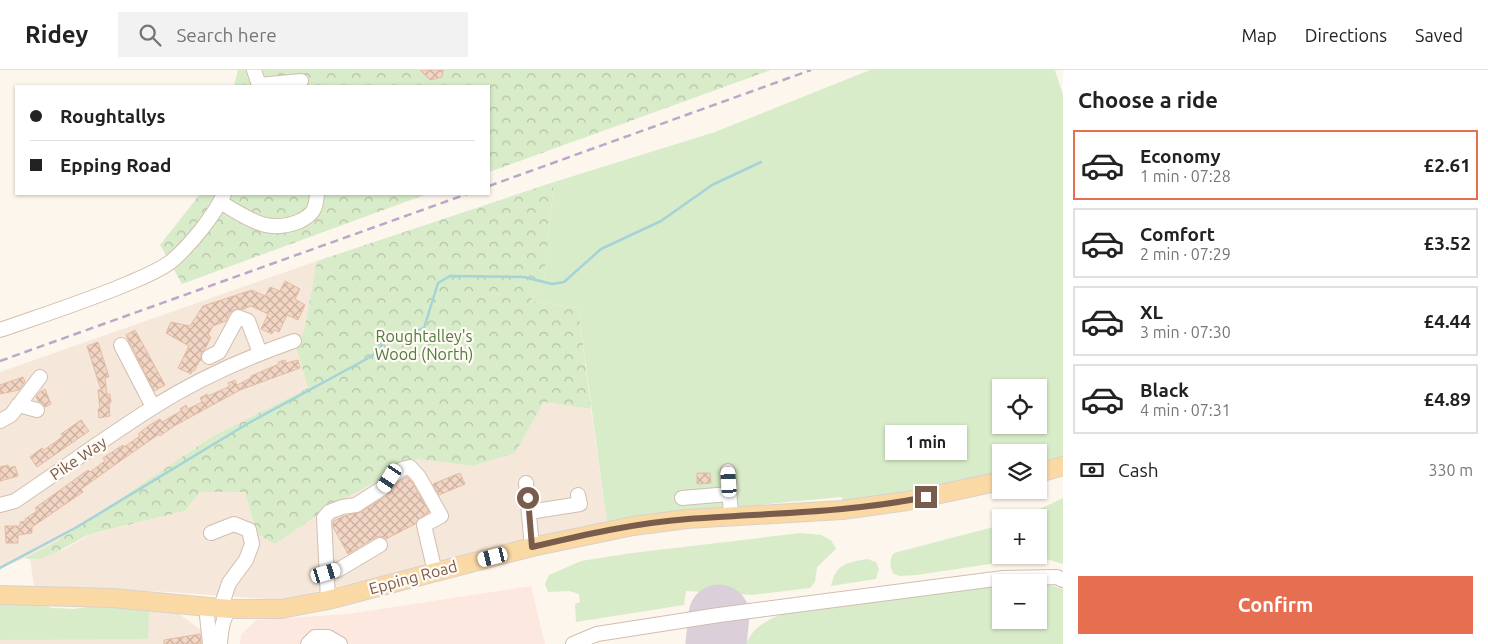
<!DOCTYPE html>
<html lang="en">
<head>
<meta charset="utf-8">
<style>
  :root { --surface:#fff; --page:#f2f2f2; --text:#222; --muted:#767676; --line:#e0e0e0; --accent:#e76f51 }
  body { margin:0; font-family:Ubuntu,sans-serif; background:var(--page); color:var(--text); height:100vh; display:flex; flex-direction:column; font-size:19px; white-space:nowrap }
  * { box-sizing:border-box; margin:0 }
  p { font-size:16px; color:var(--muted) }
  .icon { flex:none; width:28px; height:28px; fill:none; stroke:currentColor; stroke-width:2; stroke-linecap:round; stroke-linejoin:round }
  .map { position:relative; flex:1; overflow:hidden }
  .details { display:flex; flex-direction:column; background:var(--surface); width:425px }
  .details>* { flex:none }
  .hud { position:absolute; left:15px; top:15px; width:475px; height:110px; border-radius:0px; box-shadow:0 1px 4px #0004; display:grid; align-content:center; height:110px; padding:0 15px; background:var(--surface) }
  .fabs { position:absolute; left:992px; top:309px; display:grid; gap:10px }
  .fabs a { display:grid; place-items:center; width:55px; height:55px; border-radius:0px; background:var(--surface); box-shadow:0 1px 4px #0004; font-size:25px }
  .end { position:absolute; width:22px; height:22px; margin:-11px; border:6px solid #7a5c4d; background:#fff; box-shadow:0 0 0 2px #fff }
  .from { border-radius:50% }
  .bubble { position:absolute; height:35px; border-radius:0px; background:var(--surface); box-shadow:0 1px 4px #0004; font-size:16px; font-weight:600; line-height:35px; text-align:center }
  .car { position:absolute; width:15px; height:30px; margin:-15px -8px; border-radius:6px; box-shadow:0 0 4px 1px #0007; background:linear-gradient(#fff 24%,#345 0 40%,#fff 0 76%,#345 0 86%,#fff 0) }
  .hud b { display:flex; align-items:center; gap:18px; height:48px; font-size:19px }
  .hud b+b { border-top:1px solid var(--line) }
  .hud i { width:12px; height:12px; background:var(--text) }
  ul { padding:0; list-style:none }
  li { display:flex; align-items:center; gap:15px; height:70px; margin:0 10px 8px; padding:0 5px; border:2px solid var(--line); border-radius:0px }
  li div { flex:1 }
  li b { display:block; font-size:19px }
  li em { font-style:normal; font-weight:600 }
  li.current { border-color:var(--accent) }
  li>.icon { width:45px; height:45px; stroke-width:1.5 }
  h2 { padding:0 15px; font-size:22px; line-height:60px }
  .pay { display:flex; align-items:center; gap:12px; height:55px; padding:0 15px; font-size:19px }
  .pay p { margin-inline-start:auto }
  .primary-button { display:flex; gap:10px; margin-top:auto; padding:10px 15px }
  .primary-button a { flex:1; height:58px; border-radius:0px; background:var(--accent); color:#fff; font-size:20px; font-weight:600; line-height:58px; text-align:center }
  header { display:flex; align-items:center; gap:30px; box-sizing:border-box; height:70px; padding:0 25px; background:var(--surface); border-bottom:1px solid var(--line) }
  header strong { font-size:24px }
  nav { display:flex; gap:28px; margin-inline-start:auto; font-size:18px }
  .search { width:350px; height:45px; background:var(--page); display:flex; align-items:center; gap:12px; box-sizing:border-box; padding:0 18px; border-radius:0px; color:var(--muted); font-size:19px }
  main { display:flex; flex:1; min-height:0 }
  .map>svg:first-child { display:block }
</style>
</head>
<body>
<header>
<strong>Ridey</strong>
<div class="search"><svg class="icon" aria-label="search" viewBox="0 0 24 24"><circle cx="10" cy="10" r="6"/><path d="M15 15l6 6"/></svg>Search here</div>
<nav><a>Map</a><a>Directions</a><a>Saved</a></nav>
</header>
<main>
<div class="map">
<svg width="1063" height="574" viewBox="0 0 1063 574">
  <defs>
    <pattern id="forest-crowns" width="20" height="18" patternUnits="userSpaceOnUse" patternTransform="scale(1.25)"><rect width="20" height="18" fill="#d8ecc9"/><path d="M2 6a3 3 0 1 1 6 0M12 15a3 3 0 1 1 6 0" fill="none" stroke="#b4c2a5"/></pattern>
    <pattern id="building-cross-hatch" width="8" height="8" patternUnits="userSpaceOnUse" patternTransform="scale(1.25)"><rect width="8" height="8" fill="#f3d5c3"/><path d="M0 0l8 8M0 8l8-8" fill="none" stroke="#cab0a1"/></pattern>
  </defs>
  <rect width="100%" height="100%" fill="#fdf6ec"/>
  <g fill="#f5e8da">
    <path d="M317 191 304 261 295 274 308 318 213 366 57 471 25 488 0 498V302Z"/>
    <path d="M544 332 591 339 607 453 280 530 169 522 34 516 30 490 63 480 89 465 185 441 200 422H245L257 463 326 439 417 389 473 396 515 383Z"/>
    <path d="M0 532H30L52 538 73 539 104 535 172 539 204 562 205 574H0Z"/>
  </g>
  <path fill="#fde8e0" d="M531 516 545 574H240L241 565 256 550 348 544Z"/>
  <g fill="#d8ecc9" fill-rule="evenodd">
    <path d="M870 0H1055L1063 25V398L1039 403V382H1001V411L842 440V427L726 438 681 441 607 453 578 238 530 231 544 211 554 112 715 62ZM1001 318H1039V355H1001Z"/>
    <path d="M1063 428V494L1047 489 1030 488 917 505 900 506 894 504C889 496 889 490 894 483L1001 455V485H1039V448L1023 447Z"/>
    <path d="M801 463 821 465 831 470 836 479 817 497 815 512 810 518 751 525 686 521 684 535 576 552 575 534 580 532 579 524 569 521 548 522 545 514 549 505 581 491 632 483Z"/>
    <path d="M867 489 876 492 879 499 876 509 831 516C836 493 847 493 867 489Z"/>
    <path d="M1039 512 1045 513 1063 519V574H746C753 557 769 548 786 543L1001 513V550H1039Z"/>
    <path d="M0 530 30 532 52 538 73 539 104 535 149 537 148 569 0 570Z"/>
  </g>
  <g fill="url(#forest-crowns)">
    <path d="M238 0H771L489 102V16H234Z"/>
    <path d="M554 112 544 211 530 231 578 238 591 339 544 332 515 383 473 396 417 389 326 439 275 474 257 464 245 422H200L185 441 99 462C96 463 92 464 88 465 73 472 41 495 25 488L57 471 213 366 308 318 295 274 304 261 317 191Z"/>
    <path d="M200 124H427L182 214 160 175Z"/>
  </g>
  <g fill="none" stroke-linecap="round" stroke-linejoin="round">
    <path stroke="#a5d3da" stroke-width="2.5" d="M0 498 77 457 247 354 372 286 385 272 424 258 438 213 450 206 524 207 552 214 564 212 601 179 661 151 712 115 761 92"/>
    <path stroke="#dbcfda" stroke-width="61" d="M716 574 719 545"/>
  </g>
  <g fill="url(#building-cross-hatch)" stroke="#e6bba3">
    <path d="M420 0H443L442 7 430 10Z"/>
    <path d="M285 211 300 219 295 229 305 235 298 250 287 245 279 262 274 260 272 264 261 259 268 244 251 236 243 239 234 240 229 244 226 251 213 256 208 265 211 267 205 279 201 283V291L200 290 194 301H192L191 304 178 298 189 276 166 263 171 252 190 256 203 236 252 220 265 226 270 217 280 221Z"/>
    <path d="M135 260 165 315 154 321 126 265Z"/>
    <path d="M98 272 109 307 105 308 107 324H110L111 332 109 333 110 346 99 348 98 339H100L98 320H101L87 276Z"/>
    <path d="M285 290 286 293 298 290 300 298 240 320 174 356 160 366 159 364 116 394 81 419 83 422 32 457V463L18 465V473H6L5 456H20V452L26 451 25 449 37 441 35 438 88 400 90 402 105 391 103 388 115 380 123 375 124 377 140 366 138 364 148 356 160 349 162 352 181 341 180 339 186 335 188 339 202 332 200 328 207 324 208 326 230 316 228 313 235 310 237 315 251 308V306L279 294 278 292Z"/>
    <path d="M23 307 25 312 19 320 0 324V315Z"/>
    <path d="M45 319 51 334 45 337 43 333 38 331 36 327 40 322Z"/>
    <path d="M81 350 89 361 37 397 30 387 42 378 44 380 58 370 63 366 61 364Z"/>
    <path d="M8 395 9 398 15 396 18 406 0 411V397Z"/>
    <path d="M460 403 465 414 439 425 433 414Z"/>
    <path d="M697 403H710L711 413 697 414Z"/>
    <path d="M407 407 412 412 429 442 420 448 415 454 386 469 380 466 376 467 348 484 333 457V451L344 446 361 442 389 424 396 414Z"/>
    <path d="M200 564 201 574H164V570Z"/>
  </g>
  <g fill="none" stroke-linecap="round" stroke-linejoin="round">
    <defs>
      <g id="minor">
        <path d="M254 0 259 15 258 16"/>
        <path d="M259 15 301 11"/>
        <path d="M220 132C248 148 267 165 300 151 314 144 316 138 317 124"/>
        <path d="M0 260C43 245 87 231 129 213 143 207 161 200 173 190 191 174 214 146 224 124"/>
        <path d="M121 275 153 337"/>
        <path d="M209 287 219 282 238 247 248 251 260 283"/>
        <path d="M18 335 37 340"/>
        <path d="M0 351 11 345 40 307"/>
        <path d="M728 401 731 446"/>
        <path d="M526 413 532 477"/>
        <path d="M682 428 729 424"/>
        <path d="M0 435 15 431 31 420C71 393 111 364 152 338 196 310 245 288 294 271"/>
        <path d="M529 442 580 434 578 425"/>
        <path d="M211 463 234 454 249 460 252 474 246 490 229 513 221 537"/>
        <path d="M326 503 338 500 380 475"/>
        <path d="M328 530 324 448 329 442 342 437 356 435 384 417 390 408 402 399 410 397 419 407 441 446 424 455 435 502"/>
        <path d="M206 536 210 574"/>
        <path d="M220 574C221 562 222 548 230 539"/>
        <path d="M308 574 315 567H328L340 574"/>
        <path d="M573 574 597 564 719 545 1003 508 1057 507 1063 510"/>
      </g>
      <g id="major">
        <path d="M1039 403 1063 396"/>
        <path d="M0 525 113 528 230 539H281L328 530 532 477 633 456 687 449 842 440 907 431 1001 411"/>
      </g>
    </defs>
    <use href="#minor" stroke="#d1beb0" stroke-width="16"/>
    <use href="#major" stroke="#dad1cd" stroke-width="20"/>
    <use href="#minor" stroke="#fff" stroke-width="14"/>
    <use href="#major" stroke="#fbd9a5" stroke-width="18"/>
    <g stroke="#b9a8c9" stroke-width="2.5" stroke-dasharray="8 5" stroke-linecap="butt">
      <path d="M489 116 811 0"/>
      <path d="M0 291 467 124"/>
    </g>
  </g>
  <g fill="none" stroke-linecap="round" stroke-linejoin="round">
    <path stroke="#7a5c4d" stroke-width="6" d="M528 428 532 477C583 465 635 453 688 449 768 443 847 443 926 427"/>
  </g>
  <g text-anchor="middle" stroke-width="4.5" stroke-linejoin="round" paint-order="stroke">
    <g font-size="16" fill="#537a41" stroke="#fffaf3">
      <text x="424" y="272">Roughtalley's<tspan x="424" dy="18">Wood (North)</tspan></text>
    </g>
    <g font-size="16" fill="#7a5c4d" stroke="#fffaf3">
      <text transform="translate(78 388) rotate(-34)" y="6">Pike Way</text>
      <text transform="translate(413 507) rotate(-15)" y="6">Epping Road</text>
    </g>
  </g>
</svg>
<div class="fabs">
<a><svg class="icon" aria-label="locate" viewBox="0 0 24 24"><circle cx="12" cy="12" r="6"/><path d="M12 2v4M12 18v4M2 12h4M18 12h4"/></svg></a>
<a><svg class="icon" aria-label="layers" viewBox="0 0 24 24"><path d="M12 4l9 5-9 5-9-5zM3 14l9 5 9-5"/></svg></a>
<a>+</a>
<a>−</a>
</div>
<i class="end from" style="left:528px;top:428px"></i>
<i class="end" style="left:926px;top:427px"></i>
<div class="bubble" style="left:885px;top:355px;width:82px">1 min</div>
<i class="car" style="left:390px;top:408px;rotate:213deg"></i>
<i class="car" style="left:729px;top:412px;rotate:356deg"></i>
<i class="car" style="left:493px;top:487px;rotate:256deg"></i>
<i class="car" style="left:326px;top:503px;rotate:73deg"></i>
<div class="hud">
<b><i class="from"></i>Roughtallys</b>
<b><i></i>Epping Road</b>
</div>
</div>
<section class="details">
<h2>Choose a ride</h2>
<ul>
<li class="current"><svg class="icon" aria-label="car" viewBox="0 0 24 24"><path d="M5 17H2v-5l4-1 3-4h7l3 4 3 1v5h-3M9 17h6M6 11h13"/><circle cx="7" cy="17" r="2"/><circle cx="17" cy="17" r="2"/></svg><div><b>Economy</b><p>1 min · 07:28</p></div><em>£2.61</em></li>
<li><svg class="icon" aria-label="car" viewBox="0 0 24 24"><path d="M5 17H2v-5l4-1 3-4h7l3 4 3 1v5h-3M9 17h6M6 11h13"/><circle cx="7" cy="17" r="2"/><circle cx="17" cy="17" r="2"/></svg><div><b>Comfort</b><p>2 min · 07:29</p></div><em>£3.52</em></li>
<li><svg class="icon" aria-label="car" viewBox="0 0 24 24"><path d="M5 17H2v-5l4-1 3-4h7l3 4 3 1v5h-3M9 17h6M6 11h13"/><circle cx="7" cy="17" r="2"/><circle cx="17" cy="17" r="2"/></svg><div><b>XL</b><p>3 min · 07:30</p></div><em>£4.44</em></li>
<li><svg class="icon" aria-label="car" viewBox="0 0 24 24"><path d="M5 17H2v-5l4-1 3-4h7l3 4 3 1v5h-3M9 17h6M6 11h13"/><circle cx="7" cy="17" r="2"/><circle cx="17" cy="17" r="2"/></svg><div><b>Black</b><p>4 min · 07:31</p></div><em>£4.89</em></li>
</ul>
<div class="pay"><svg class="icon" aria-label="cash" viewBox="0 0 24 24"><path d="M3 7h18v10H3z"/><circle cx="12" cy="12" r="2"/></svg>Cash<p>330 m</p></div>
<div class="primary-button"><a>Confirm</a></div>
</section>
</main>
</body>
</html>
